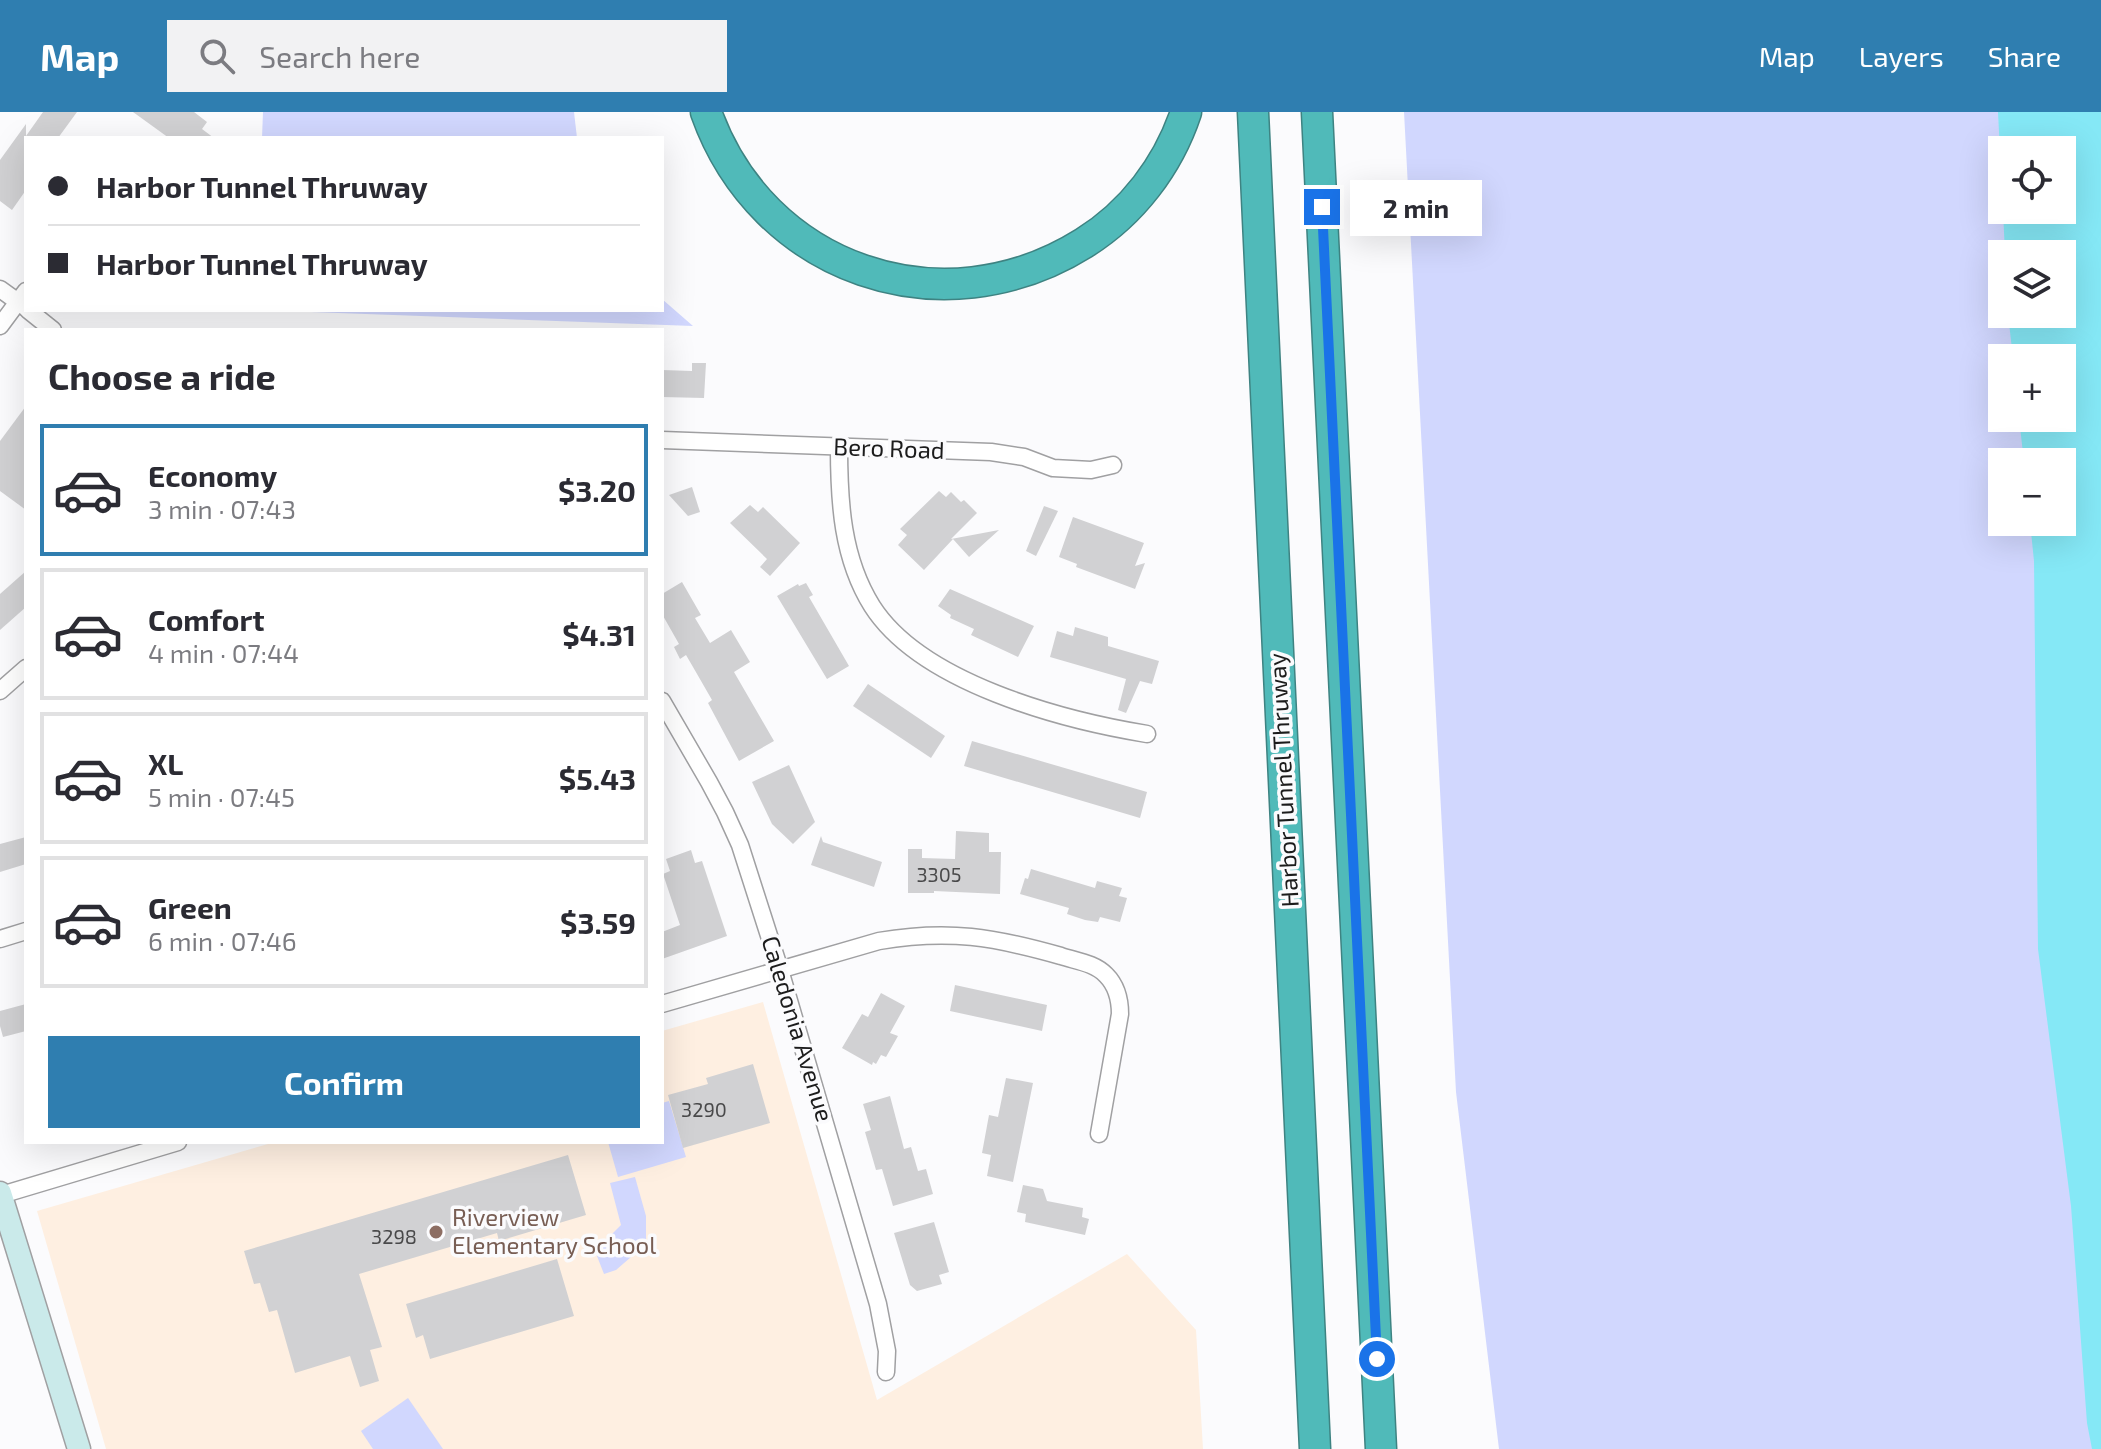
<!DOCTYPE html>
<html lang="en">
<head>
<meta charset="utf-8">
<style>
  :root { --surface:#fff; --page:#f2f2f3; --text:#2b2b33; --muted:#7c7c81; --line:#e1e1e2; --accent:#2f7eb0 }
  body { margin:0; font-family:"Exo 2",sans-serif; background:var(--page); color:var(--text); height:100vh; display:flex; flex-direction:column; font-size:30px; white-space:nowrap }
  * { box-sizing:border-box; margin:0 }
  p { font-size:26px; color:var(--muted) }
  .icon { flex:none; width:44px; height:44px; fill:none; stroke:currentColor; stroke-width:2; stroke-linecap:round; stroke-linejoin:round }
  .map { position:relative; flex:1; overflow:hidden }
  .panel { position:absolute; left:24px; top:216px; width:640px; height:816px; display:flex; flex-direction:column; background:var(--surface); border-radius:0px; box-shadow:0 8px 32px #0002 }
  .panel>* { flex:none }
  .banner { position:absolute; left:24px; top:24px; width:640px; height:176px; border-radius:0px; box-shadow:0 8px 32px #0002; display:grid; align-content:center; height:176px; padding:0 24px; background:var(--surface) }
  .controls { position:absolute; left:1988px; top:24px; display:grid; gap:16px }
  .controls a { display:grid; place-items:center; width:88px; height:88px; border-radius:0px; background:var(--surface); box-shadow:0 8px 32px #0002; font-size:40px }
  .end { position:absolute; width:36px; height:36px; margin:-18px; border:10px solid #1a73e8; background:#fff; box-shadow:0 0 0 4px #fff }
  .from { border-radius:50% }
  .bubble { position:absolute; height:56px; border-radius:0px; background:var(--surface); box-shadow:0 8px 32px #0002; font-size:26px; font-weight:700; line-height:56px; text-align:center }
  .banner b { display:flex; align-items:center; gap:28px; height:76px; font-size:30px }
  .banner b+b { border-top:2px solid var(--line) }
  .banner i { width:20px; height:20px; background:var(--text) }
  ul { padding:0; list-style:none }
  li { display:flex; align-items:center; gap:24px; height:132px; margin:0 16px 12px; padding:0 8px; border:4px solid var(--line); border-radius:0px }
  li div { flex:1 }
  li b { display:block; font-size:30px }
  li em { font-style:normal; font-weight:700 }
  li.active { border-color:var(--accent) }
  li>.icon { width:72px; height:72px; stroke-width:1.5 }
  h2 { padding:0 24px; font-size:36px; line-height:96px }
  .primary-button { display:flex; gap:16px; margin-top:auto; padding:16px 24px }
  .primary-button a { flex:1; height:92px; border-radius:0px; background:var(--accent); color:#fff; font-size:32px; font-weight:700; line-height:92px; text-align:center }
  header { display:flex; align-items:center; gap:48px; box-sizing:border-box; height:112px; padding:0 40px; background:var(--accent); color:#fff }
  header strong { font-size:38px }
  nav { display:flex; gap:44px; margin-inline-start:auto; font-size:28px }
  .search { width:560px; height:72px; background:var(--page); display:flex; align-items:center; gap:20px; box-sizing:border-box; padding:0 28px; border-radius:0px; color:var(--muted); font-size:30px }
  .map>svg:first-child { display:block }
</style>
</head>
<body>
<header>
<strong>Map</strong>
<div class="search"><svg class="icon" aria-label="search" viewBox="0 0 24 24"><circle cx="10" cy="10" r="6"/><path d="M15 15l6 6"/></svg>Search here</div>
<nav><a>Map</a><a>Layers</a><a>Share</a></nav>
</header>
<div class="map">
<svg width="2101" height="1337" viewBox="0 0 2101 1337">
  <rect width="100%" height="100%" fill="#fbfbfd"/>
  <path fill="#feefe1" d="M763 890 877 1288 1127 1142 1196 1218 1203 1337H106L37 1099 275 1030H662V919Z"/>
  <g fill="#d1d7fe" fill-rule="evenodd">
    <path d="M263 0H574L577 26H262Z"/>
    <path d="M1404 0H2101V1337H1499L1456 980ZM2002 38H2062V98H2002ZM2002 142H2062V202H2002ZM2002 246H2062V306H2002ZM2002 350H2062V410H2002Z"/>
    <path d="M662 187 693 214 256 198H662Z"/>
    <path d="M669 989 686 1045 618 1065 608 1030H662V991Z"/>
    <path d="M635 1065 646 1104V1132L616 1158 604 1162 595 1139 621 1113 610 1071Z"/>
    <path d="M408 1286 443 1337H373L361 1319Z"/>
  </g>
  <path fill="#85e8f6" d="M1998 0H2101V1337H2092L2087 1311 2071 1094 2038 837 2034 449 2030 410H2062V350H2024L2019 306H2062V246H2013L2008 202H2062V142H2005L2003 98H2062V38H2002V79Z"/>
  <g fill="#d1d1d3">
    <path d="M43 0H77L58 26H26V78L12 98 0 89V48L26 12V24Z"/>
    <path d="M133 0H194L207 10 202 17 214 26H169Z"/>
    <path d="M692 251H706L704 286 662 285V258L692 259Z"/>
    <path d="M26 294V398L0 379V329Z"/>
    <path d="M692 375 700 400 688 404 669 383Z"/>
    <path d="M939 379 946 385 951 380 961 390 964 388 977 401 951 427 999 418 969 445 953 427 924 458 898 433 907 423 900 417Z"/>
    <path d="M750 393 758 400 763 395 800 431 770 464 760 455 767 447 730 411Z"/>
    <path d="M1044 394 1058 399 1036 444 1026 439Z"/>
    <path d="M1073 405 1144 431 1135 454 1145 451 1135 477 1076 455 1077 452 1059 445Z"/>
    <path d="M26 459V495L0 518V482Z"/>
    <path d="M682 470 701 503 695 506 710 531 731 518 750 550 734 560 774 629 739 649 708 591 712 588 693 555 686 543 680 547 674 535 679 532 662 502V482Z"/>
    <path d="M806 471 813 483 809 485 849 554 827 567 777 484 798 472 799 474Z"/>
    <path d="M950 477 1034 514 1018 545 971 523 974 517 950 506 951 503 938 494Z"/>
    <path d="M1075 515 1108 525V534L1159 549 1152 572 1140 569 1126 601 1118 598 1126 567 1050 545 1057 519 1073 524Z"/>
    <path d="M868 572 945 624 931 646 853 594Z"/>
    <path d="M972 629 1147 680 1140 706 964 654Z"/>
    <path d="M789 653 815 710 793 732 772 712 752 670Z"/>
    <path d="M956 719 989 721V740H1001L1000 782 934 779V781H908V737H922V746L955 747Z"/>
    <path d="M821 724 823 730 882 750 874 775 811 753Z"/>
    <path d="M26 725V752L0 760V732Z"/>
    <path d="M691 738 695 751 702 749 727 824 662 847V820L680 813 663 762 670 759 666 747Z"/>
    <path d="M1031 757 1095 776 1097 769 1122 776 1119 784 1127 786 1120 810 1100 805 1098 810 1085 808 1067 802 1069 796 1020 782 1025 766 1028 767Z"/>
    <path d="M955 873 1047 893 1042 919 950 899Z"/>
    <path d="M881 881 905 894 890 921 898 924 886 945 881 943 876 952 873 950 872 953 842 936 862 902 868 905Z"/>
    <path d="M26 892V919L3 925 0 914V899Z"/>
    <path d="M753 952 770 1011 683 1036 668 983 708 972 706 966Z"/>
    <path d="M1006 966 1033 971 1013 1070 987 1064 991 1043 982 1041 989 1003 998 1005Z"/>
    <path d="M890 984 904 1037 911 1035 918 1059 926 1057 933 1082 893 1094 882 1057 876 1058 865 1020 871 1018 863 992Z"/>
    <path d="M568 1043 586 1103 499 1129 497 1121 359 1162 382 1235 370 1238 379 1269 360 1275 350 1244 295 1261 277 1198 269 1200 260 1171 254 1172 244 1139Z"/>
    <path d="M1023 1073 1043 1077 1047 1089 1083 1096 1082 1105 1089 1107 1085 1123 1025 1110 1026 1102 1017 1100Z"/>
    <path d="M934 1110 949 1160 939 1163 942 1172 917 1179 910 1173 894 1121Z"/>
    <path d="M557 1147 574 1204 430 1247 423 1223 416 1226 406 1192Z"/>
  </g>
  <g fill="none" stroke-linecap="round" stroke-linejoin="round">
    <defs>
      <g id="street">
        <path d="M0 177 25 195"/>
        <path d="M28 198 53 218"/>
        <path d="M0 214 26 179"/>
        <path d="M662 328 991 340 1024 345 1053 356 1091 358 1113 353"/>
        <path d="M839 335C839 390 842 446 872 494 921 571 1062 608 1147 622"/>
        <path d="M0 579 26 556"/>
        <path d="M662 589 709 670 725 700 740 733 780 858 878 1192 887 1239 886 1260"/>
        <path d="M0 827 26 819"/>
        <path d="M662 892 879 829C949 817 994 825 1061 844 1076 849 1095 851 1106 863 1117 874 1120 887 1120 902L1099 1022"/>
        <path d="M1 1083 178 1030"/>
      </g>
      <path id="secondary" d="M0 1081 79 1337"/>
      <g id="highway">
        <path d="M706 0C762 158 942 220 1084 131 1132 101 1168 54 1186 0"/>
        <path d="M1253 0 1315 1337"/>
        <path d="M1317 0 1381 1337"/>
      </g>
    </defs>
    <use href="#street" stroke="#a0a0a2" stroke-width="19"/>
    <use href="#secondary" stroke="#a0a0a2" stroke-width="25"/>
    <use href="#highway" stroke="#3e8382" stroke-width="33"/>
    <use href="#street" stroke="#fff" stroke-width="16"/>
    <use href="#secondary" stroke="#caeaea" stroke-width="22"/>
    <use href="#highway" stroke="#50bab9" stroke-width="30"/>
  </g>
  <g fill="none" stroke-linecap="round" stroke-linejoin="round">
    <path stroke="#1a73e8" stroke-width="10" d="M1322 95 1377 1247"/>
  </g>
  <circle fill="#8d6e63" stroke="#fbfbfd" stroke-width="3" cx="436" cy="1120" r="8"/>
  <g text-anchor="middle" stroke-width="7" stroke-linejoin="round" paint-order="stroke">
    <g font-size="20" fill="#49494a">
      <text x="939" y="770">3305</text>
      <text x="704" y="1005">3290</text>
      <text x="394" y="1132">3298</text>
    </g>
    <g font-size="24" fill="#1c1c1c" stroke="#fbfbfd">
      <text transform="translate(889 337) rotate(2)" y="8">Bero Road</text>
      <text transform="translate(1284 668) rotate(-93)" y="8">Harbor Tunnel Thruway</text>
      <text transform="translate(797 917) rotate(73)" y="8">Caledonia Avenue</text>
    </g>
    <g font-size="24" fill="#785e54" stroke="#fbfbfd" text-anchor="start">
      <text x="452" y="1114">Riverview<tspan x="452" dy="28">Elementary School</tspan></text>
    </g>
  </g>
</svg>
<div class="controls">
<a><svg class="icon" aria-label="locate" viewBox="0 0 24 24"><circle cx="12" cy="12" r="6"/><path d="M12 2v4M12 18v4M2 12h4M18 12h4"/></svg></a>
<a><svg class="icon" aria-label="layers" viewBox="0 0 24 24"><path d="M12 4l9 5-9 5-9-5zM3 14l9 5 9-5"/></svg></a>
<a>+</a>
<a>−</a>
</div>
<i class="end from" style="left:1377px;top:1247px"></i>
<i class="end" style="left:1322px;top:95px"></i>
<div class="bubble" style="left:1350px;top:68px;width:132px">2 min</div>
<div class="banner">
<b><i class="from"></i>Harbor Tunnel Thruway</b>
<b><i></i>Harbor Tunnel Thruway</b>
</div>
<section class="panel">
<h2>Choose a ride</h2>
<ul>
<li class="active"><svg class="icon" aria-label="car" viewBox="0 0 24 24"><path d="M5 17H2v-5l4-1 3-4h7l3 4 3 1v5h-3M9 17h6M6 11h13"/><circle cx="7" cy="17" r="2"/><circle cx="17" cy="17" r="2"/></svg><div><b>Economy</b><p>3 min · 07:43</p></div><em>$3.20</em></li>
<li><svg class="icon" aria-label="car" viewBox="0 0 24 24"><path d="M5 17H2v-5l4-1 3-4h7l3 4 3 1v5h-3M9 17h6M6 11h13"/><circle cx="7" cy="17" r="2"/><circle cx="17" cy="17" r="2"/></svg><div><b>Comfort</b><p>4 min · 07:44</p></div><em>$4.31</em></li>
<li><svg class="icon" aria-label="car" viewBox="0 0 24 24"><path d="M5 17H2v-5l4-1 3-4h7l3 4 3 1v5h-3M9 17h6M6 11h13"/><circle cx="7" cy="17" r="2"/><circle cx="17" cy="17" r="2"/></svg><div><b>XL</b><p>5 min · 07:45</p></div><em>$5.43</em></li>
<li><svg class="icon" aria-label="car" viewBox="0 0 24 24"><path d="M5 17H2v-5l4-1 3-4h7l3 4 3 1v5h-3M9 17h6M6 11h13"/><circle cx="7" cy="17" r="2"/><circle cx="17" cy="17" r="2"/></svg><div><b>Green</b><p>6 min · 07:46</p></div><em>$3.59</em></li>
</ul>
<div class="primary-button"><a>Confirm</a></div>
</section>
</div>
</body>
</html>
